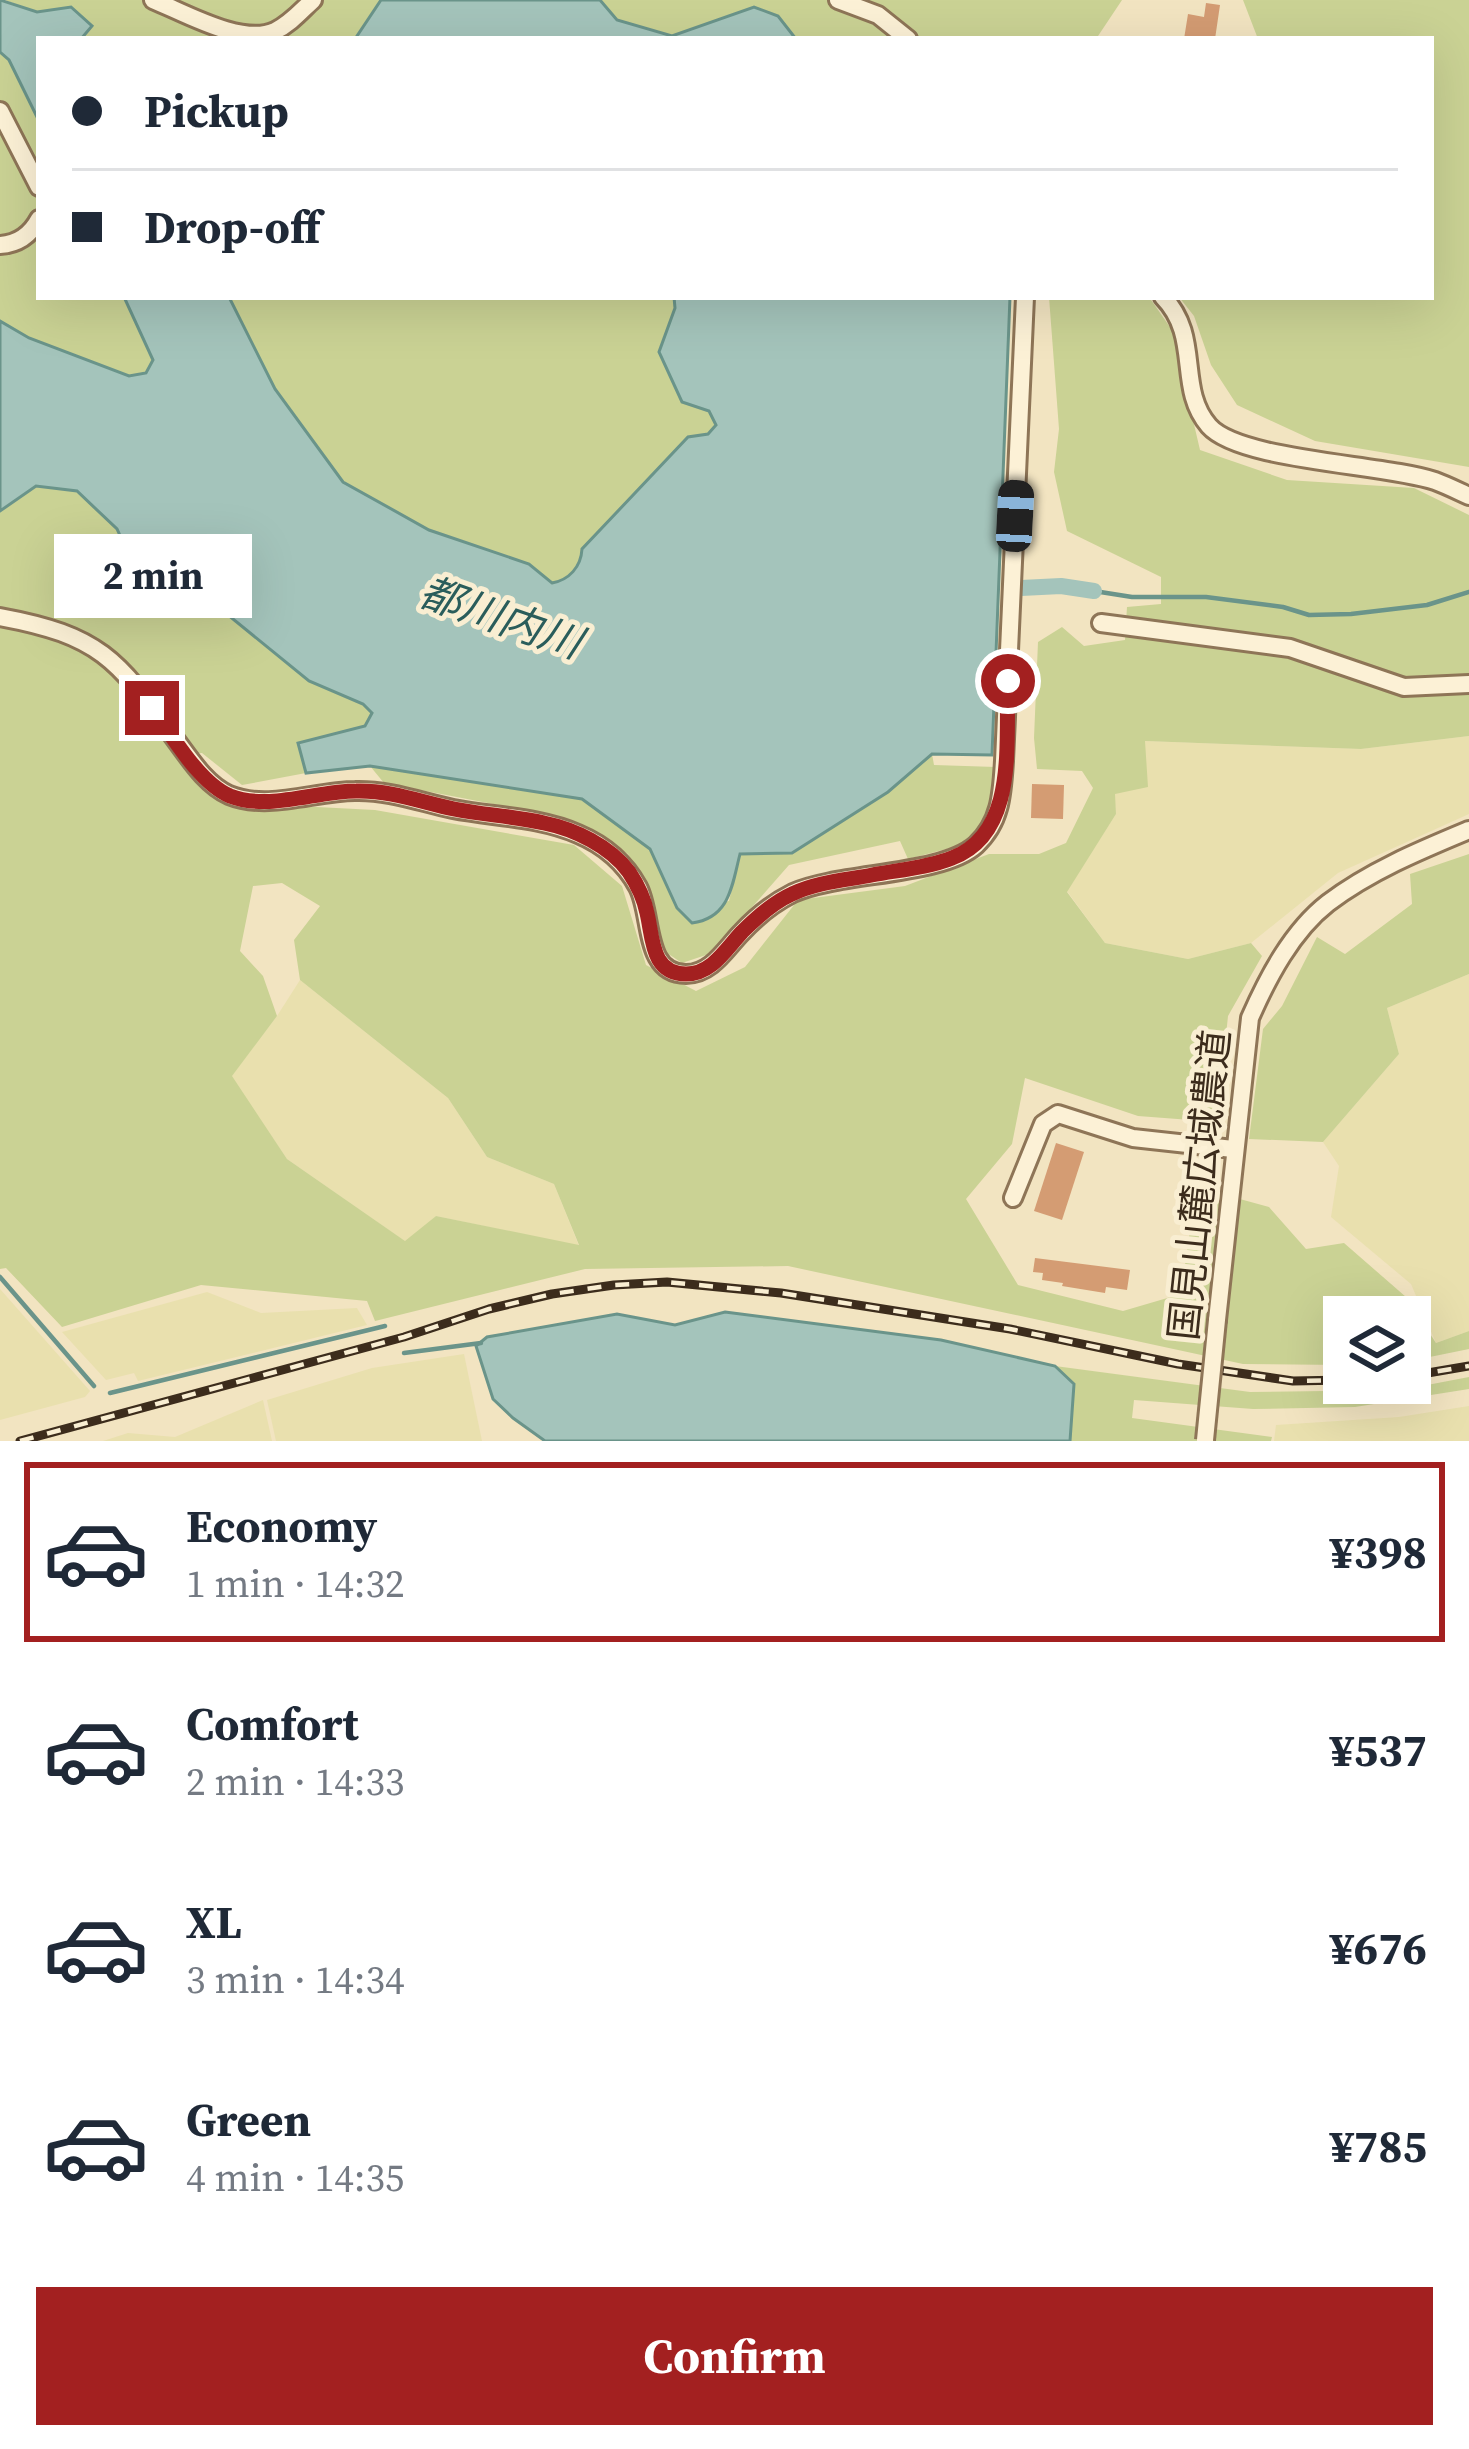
<!DOCTYPE html>
<html lang="en">
<head>
<meta charset="utf-8">
<style>
  :root { --surface:#fff; --page:#f6f6f7; --text:#1f2937; --muted:#747a83; --line:#e0e1e3; --accent:#a32020 }
  body { margin:0; font-family:"Source Serif 4","Noto Sans JP",serif; background:var(--page); color:var(--text); height:100vh; display:flex; flex-direction:column; font-size:45px; white-space:nowrap }
  * { box-sizing:border-box; margin:0 }
  p { font-size:39px; color:var(--muted) }
  .icon { flex:none; width:66px; height:66px; fill:none; stroke:currentColor; stroke-width:2; stroke-linecap:round; stroke-linejoin:round }
  .map { position:relative; height:1441px; overflow:hidden }
  .panel { display:flex; flex-direction:column; background:var(--surface); flex:1 }
  .panel>* { flex:none }
  .top-card { position:absolute; left:36px; top:36px; width:1398px; height:264px; border-radius:0px; box-shadow:0 12px 48px #0002; display:grid; align-content:center; height:264px; padding:0 36px; background:var(--surface) }
  .controls { position:absolute; left:1323px; top:1296px; display:grid; gap:24px }
  .controls a { display:grid; place-items:center; width:108px; height:108px; border-radius:0px; background:var(--surface); box-shadow:0 12px 48px #0002; font-size:60px }
  .end { position:absolute; width:54px; height:54px; margin:-27px; border:15px solid #a32020; background:#fff; box-shadow:0 0 0 6px #fff }
  .from { border-radius:50% }
  .bubble { position:absolute; height:84px; border-radius:0px; background:var(--surface); box-shadow:0 12px 48px #0002; font-size:39px; font-weight:700; line-height:84px; text-align:center }
  .car { position:absolute; width:36px; height:72px; margin:-36px -18px; border-radius:15px; box-shadow:0 0 9px 3px #0007; background:linear-gradient(#222 24%,#8ab4d8 0 40%,#222 0 76%,#8ab4d8 0 86%,#222 0) }
  .top-card b { display:flex; align-items:center; gap:42px; height:114px; font-size:45px }
  .top-card b+b { border-top:3px solid var(--line) }
  .top-card i { width:30px; height:30px; background:var(--text) }
  ul { padding:21px 0 0; list-style:none }
  li { display:flex; align-items:center; gap:36px; height:180px; margin:0 24px 18px; padding:0 12px; border:6px solid transparent; border-radius:0px }
  li div { flex:1 }
  li b { display:block; font-size:45px }
  li em { font-style:normal; font-weight:700 }
  li.selected { border-color:var(--accent) }
  li>.icon { width:108px; height:108px; stroke-width:1.5 }
  .primary-button { display:flex; gap:24px; margin-top:auto; padding:24px 36px }
  .primary-button a { flex:1; height:138px; border-radius:0px; background:var(--accent); color:#fff; font-size:48px; font-weight:700; line-height:138px; text-align:center }
  .map>svg:first-child { display:block }
</style>
</head>
<body>
<div class="map">
<svg width="1469" height="1441" viewBox="0 0 1469 1441">
  <rect width="100%" height="100%" fill="#f2e4c1"/>
  <g fill="#e9e0ae">
    <path d="M1469 736V814L1338 873 1251 943 1188 959 1105 943 1067 891 1116 814 1114 794 1144 741 1361 749Z"/>
    <path d="M1469 974V1331L1436 1343 1411 1284 1331 1217 1339 1166 1323 1142 1399 1054 1387 1008Z"/>
    <path d="M300 980 448 1098 487 1157 554 1184 579 1246 436 1216 406 1242 287 1159 231 1076 277 1016Z"/>
    <path d="M0 1289 90 1391 85 1397 0 1420Z"/>
    <path d="M207 1292 261 1313 357 1308 367 1325 138 1381 134 1373 106 1380 62 1332Z"/>
    <path d="M464 1354 482 1441H276L267 1400 372 1368Z"/>
    <path d="M263 1400 272 1441H103L128 1433 175 1437Z"/>
    <path d="M1469 1406V1441H1274L1276 1425 1399 1417Z"/>
  </g>
  <g fill="#cad294" fill-rule="evenodd">
    <path d="M5 0H381L355 39H81L91 26 71 7 37 12Z"/>
    <path d="M600 0H1122L1096 39H796L778 16 754 7 672 36 617 20Z"/>
    <path d="M1243 0H1469V467L1315 441 1237 405 1211 365 1194 316 1179 297H1431V39H1258Z"/>
    <path d="M0 52 8 60 39 121V297H124L153 361 146 373 130 376 29 338 0 321Z"/>
    <path d="M229 297H674L675 308 659 352 709 411 716 424 708 434 688 437 583 549C581 567 569 580 552 583L529 564 429 530 343 482 275 389Z"/>
    <path d="M1049 297H1149L1172 330 1200 450 1287 480 1414 488 1469 515V736L1361 749 1145 741 1148 787 1115 794 1116 814 1067 892 1105 943 1188 959 1251 943 1262 956 1228 1016 1217 1122 1138 1116 1025 1078 1012 1144 966 1199 1018 1285 1123 1311 1181 1294 1196 1187 1269 1207 1306 1249 1344 1243 1406 1297 1436 1343 1469 1331V1349L1410 1361V1317H1344V1365L1243 1364 788 1266 585 1269 375 1321 367 1301 201 1285 62 1327 6 1268 0 1269V511L36 486 77 491 117 529 133 563 122 594 133 602 167 586 211 600 309 681 363 704 372 713 365 726 299 743 306 773 242 785 202 753 178 755 223 802 375 810 574 845 622 886 646 965 696 991 745 967 798 900 905 886 989 854H1039L1066 843 1093 788 1082 771 1037 769 1034 738 1038 642 1062 627 1084 646 1125 640 1127 607 1161 604V577L1067 531 1054 472 1059 429ZM282 883 320 906 294 940 300 980 448 1098 487 1157 554 1184 579 1245 436 1216 405 1241 287 1159 232 1076 277 1016 263 976 240 951 253 886Z"/>
    <path d="M932 754 934 765 996 767 990 818 958 846 908 859 900 841 789 865 712 953 682 963 664 951 651 896 628 854 561 817 384 783 370 766 582 799 650 849 677 908 729 901 740 854 888 792Z"/>
    <path d="M1469 854V974L1387 1008 1399 1054 1323 1142 1249 1139 1263 1029 1282 1006 1317 937 1345 954 1412 904 1410 874Z"/>
    <path d="M1055 1366 1250 1392 1401 1390 1469 1377V1389L1355 1407 1253 1409 1134 1400 1132 1418 1272 1437 1271 1441H1070L1074 1384Z"/>
  </g>
  <g fill="#a4c4bb" stroke="#6a948a" stroke-width="3">
    <path d="M0 0 37 12 71 7 92 26 81 39H39V121L9 60 0 52Z"/>
    <path d="M381 0H600L617 20 672 36 754 7 778 16 796 39H355Z"/>
    <path d="M124 297H229L275 389 343 482 429 530 529 564 552 583C569 580 581 567 582 549L688 437 708 434 716 425 709 411 682 402 659 352 675 308 674 297H1010L992 755 932 754 888 792 792 853 740 854C732 885 730 918 692 923L677 908 650 849 582 799 370 766 306 773 298 743 365 726 372 713 363 704 309 681 211 601 167 586 133 602 121 594 132 562 117 529 77 491 36 486 0 511V321L29 338 129 376 146 373 153 360Z"/>
    <path d="M725 1312 941 1340 1055 1366 1074 1384 1070 1441H545L513 1418 493 1399 476 1346 487 1337 617 1314 675 1325Z"/>
  </g>
  <g fill="none" stroke-linecap="round" stroke-linejoin="round">
    <g stroke="#6a948a" stroke-width="4.5">
      <path d="M1094 591 1132 597H1206L1283 607 1309 615 1351 614 1427 605 1469 592"/>
      <path d="M0 1277 94 1386"/>
      <path d="M404 1353 481 1343"/>
      <path d="M110 1393 385 1326"/>
    </g>
    <path stroke="#a4c4bb" stroke-width="16" d="M1021 588 1061 586 1094 591"/>
  </g>
  <g fill="#d49c73">
    <path d="M1206 3 1220 5 1215 39H1184L1188 14 1204 17Z"/>
    <path d="M1032 784 1064 785 1063 819 1031 818Z"/>
    <path d="M1056 1143 1084 1152 1062 1220 1034 1211Z"/>
    <path d="M1035 1258 1130 1270 1127 1290 1106 1287 1105 1293 1062 1286 1063 1283 1042 1280 1043 1273 1033 1272Z"/>
  </g>
  <g fill="none" stroke-linecap="round" stroke-linejoin="round">
    <defs>
      <g id="minor">
        <path d="M153 0C185 13 242 46 275 31 290 24 301 11 313 0"/>
        <path d="M838 0 878 15 908 39"/>
        <path d="M0 111 39 187"/>
        <path d="M0 245C18 244 31 234 39 219"/>
        <path d="M1163 297C1202 337 1176 388 1209 426 1240 461 1385 464 1435 481 1446 485 1458 491 1469 496"/>
        <path d="M0 617C104 636 119 662 178 743 192 762 207 785 229 795 268 811 315 791 355 791 389 790 420 802 453 809 495 817 539 817 578 834 604 845 625 863 638 887 653 915 643 974 686 974 712 974 726 948 742 932 756 917 775 902 793 893 840 872 942 876 976 845 1001 822 1002 793 1004 761L1025 297"/>
        <path d="M1101 623 1290 648 1404 687 1469 684"/>
        <path d="M1013 1198 1043 1124 1058 1114 1133 1138 1233 1149"/>
        <path d="M1217 1320 1250 1018C1268 977 1292 931 1328 903 1370 871 1421 850 1469 830"/>
      </g>
    </defs>
    <use href="#minor" stroke="#8e7557" stroke-width="22"/>
    <use href="#minor" stroke="#fcf1d6" stroke-width="16"/>
    <defs>
      <g id="rail">
        <path d="M1410 1376 1469 1366"/>
        <path d="M20 1441 404 1337 489 1309 552 1294 614 1285 667 1282 781 1293 1010 1329 1178 1364 1293 1381 1344 1380"/>
      </g>
    </defs>
    <use href="#rail" stroke="#3c2c1c" stroke-width="9"/>
    <use href="#rail" stroke="#f9eed2" stroke-width="4.5" stroke-dasharray="14" stroke-linecap="butt"/>
    <defs>
      <path id="minor-bridge" d="M1205 1440 1217 1320"/>
    </defs>
    <use href="#minor-bridge" stroke="#8e7557" stroke-width="22" stroke-linecap="butt"/>
    <use href="#minor-bridge" stroke="#fcf1d6" stroke-width="16"/>
  </g>
  <g fill="none" stroke-linecap="round" stroke-linejoin="round">
    <path stroke="#a32020" stroke-width="15" d="M152 708C171 734 199 783 230 796 269 811 316 791 356 791 390 790 421 802 454 809 484 815 514 816 544 823 574 829 610 846 629 872 637 884 644 898 647 913 653 938 651 974 686 974 712 974 726 949 742 932 756 918 774 902 792 894 817 882 846 880 872 875 898 870 927 868 952 858 1019 833 1005 740 1008 681"/>
  </g>
  <g text-anchor="middle" stroke-width="10" stroke-linejoin="round" paint-order="stroke">
    <g font-size="39" fill="#3c2c1c" stroke="#f9eed2">
      <text transform="translate(1199 1185) rotate(-84)" y="14">国見山麓広域農道</text>
    </g>
    <g font-size="42" font-style="italic" fill="#2a5d5b" stroke="#f9eed2">
      <text transform="translate(501 617) rotate(19)" y="15">都川内川</text>
    </g>
  </g>
</svg>
<div class="controls">
<a><svg class="icon" aria-label="layers" viewBox="0 0 24 24"><path d="M12 4l9 5-9 5-9-5zM3 14l9 5 9-5"/></svg></a>
</div>
<i class="end from" style="left:1008px;top:681px"></i>
<i class="end" style="left:152px;top:708px"></i>
<div class="bubble" style="left:54px;top:534px;width:198px">2 min</div>
<i class="car" style="left:1015px;top:516px;rotate:3deg"></i>
<div class="top-card">
<b><i class="from"></i>Pickup</b>
<b><i></i>Drop-off</b>
</div>
</div>
<section class="panel">
<ul>
<li class="selected"><svg class="icon" aria-label="car" viewBox="0 0 24 24"><path d="M5 17H2v-5l4-1 3-4h7l3 4 3 1v5h-3M9 17h6M6 11h13"/><circle cx="7" cy="17" r="2"/><circle cx="17" cy="17" r="2"/></svg><div><b>Economy</b><p>1 min · 14:32</p></div><em>¥398</em></li>
<li><svg class="icon" aria-label="car" viewBox="0 0 24 24"><path d="M5 17H2v-5l4-1 3-4h7l3 4 3 1v5h-3M9 17h6M6 11h13"/><circle cx="7" cy="17" r="2"/><circle cx="17" cy="17" r="2"/></svg><div><b>Comfort</b><p>2 min · 14:33</p></div><em>¥537</em></li>
<li><svg class="icon" aria-label="car" viewBox="0 0 24 24"><path d="M5 17H2v-5l4-1 3-4h7l3 4 3 1v5h-3M9 17h6M6 11h13"/><circle cx="7" cy="17" r="2"/><circle cx="17" cy="17" r="2"/></svg><div><b>XL</b><p>3 min · 14:34</p></div><em>¥676</em></li>
<li><svg class="icon" aria-label="car" viewBox="0 0 24 24"><path d="M5 17H2v-5l4-1 3-4h7l3 4 3 1v5h-3M9 17h6M6 11h13"/><circle cx="7" cy="17" r="2"/><circle cx="17" cy="17" r="2"/></svg><div><b>Green</b><p>4 min · 14:35</p></div><em>¥785</em></li>
</ul>
<div class="primary-button"><a>Confirm</a></div>
</section>
</body>
</html>
